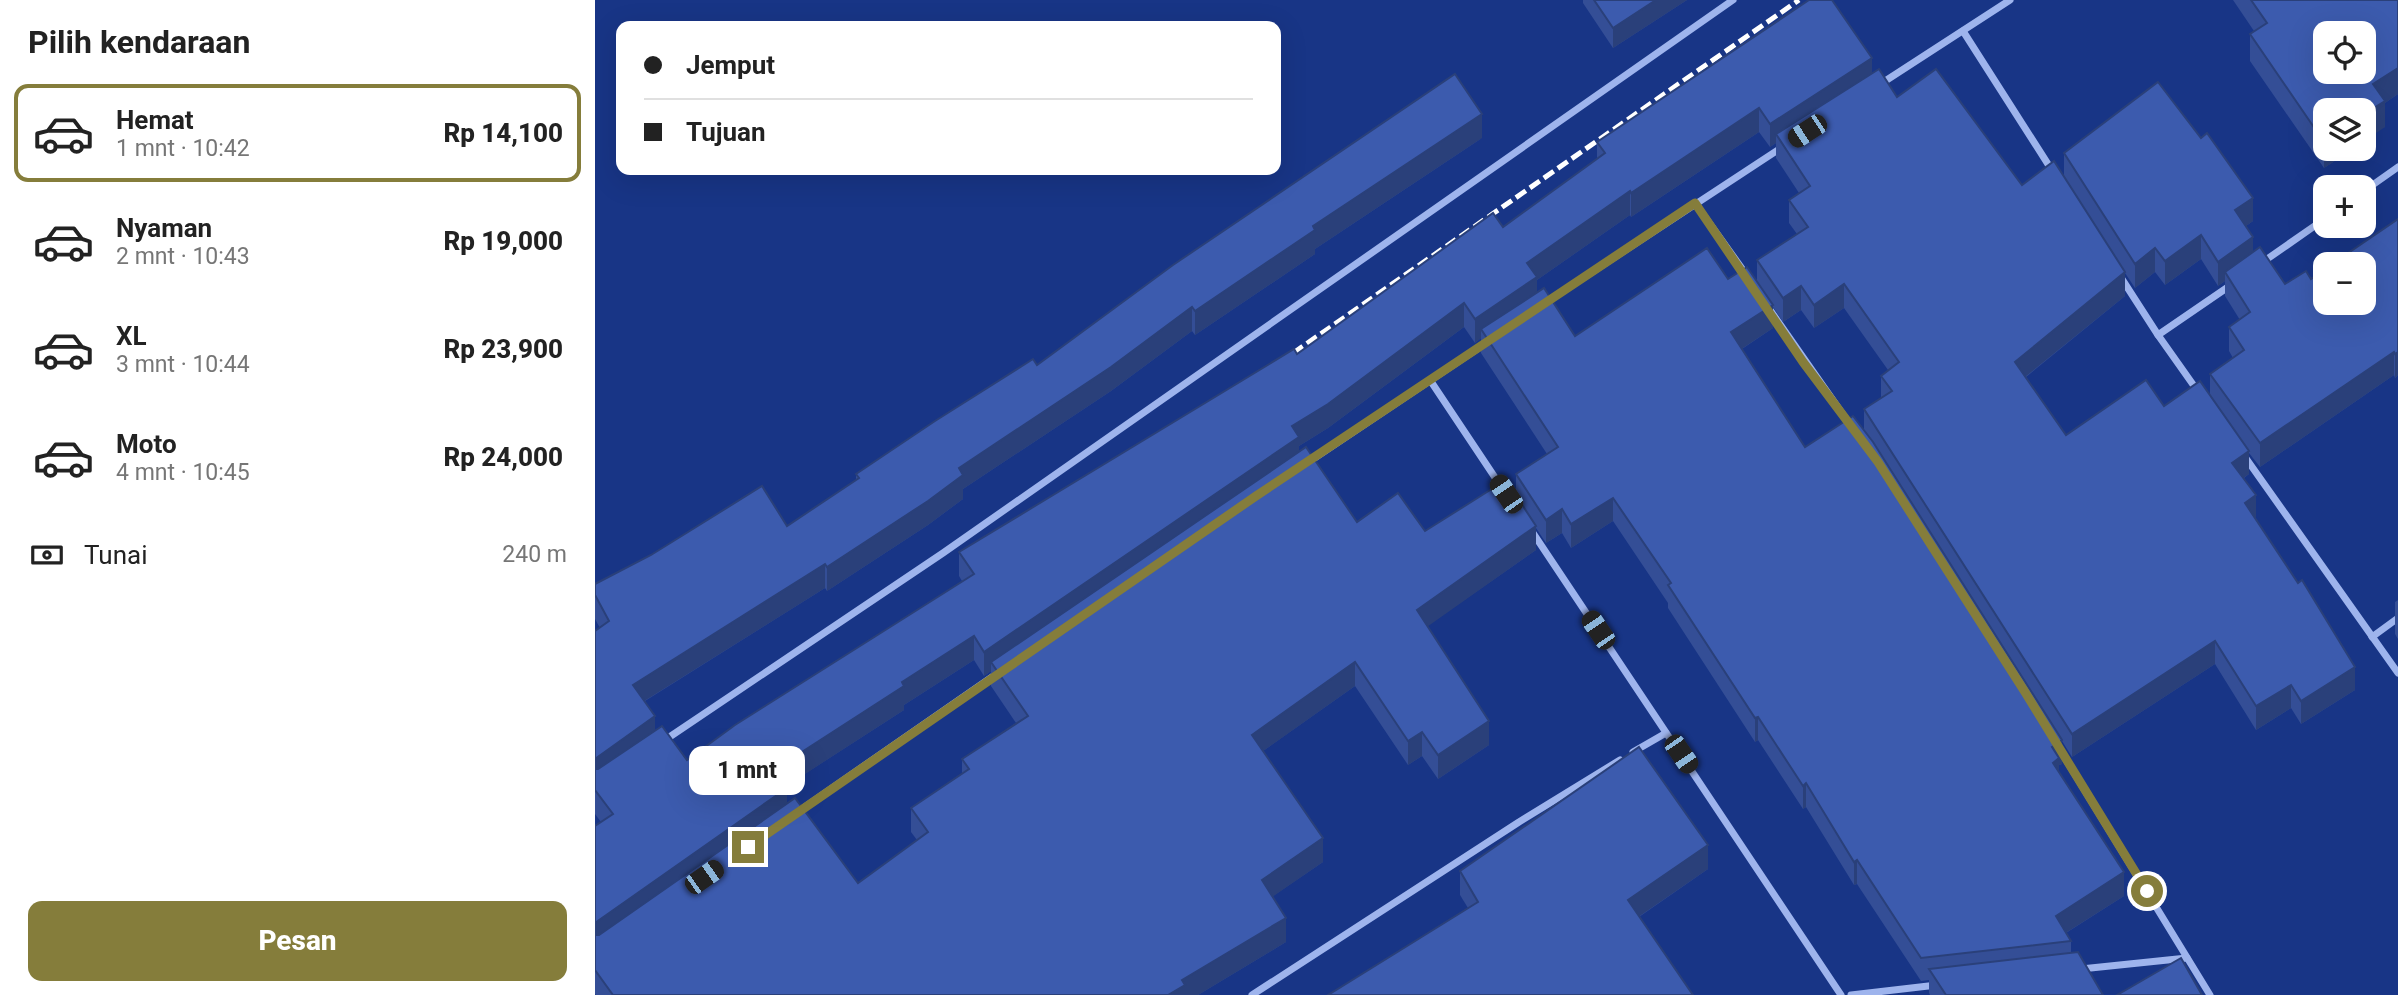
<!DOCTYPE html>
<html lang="id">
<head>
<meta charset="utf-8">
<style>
  :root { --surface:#fff; --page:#f6f6f6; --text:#222; --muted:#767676; --line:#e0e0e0; --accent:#857d3b }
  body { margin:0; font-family:Roboto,sans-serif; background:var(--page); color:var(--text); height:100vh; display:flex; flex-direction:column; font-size:26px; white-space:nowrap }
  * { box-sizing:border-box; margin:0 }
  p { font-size:23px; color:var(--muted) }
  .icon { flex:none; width:38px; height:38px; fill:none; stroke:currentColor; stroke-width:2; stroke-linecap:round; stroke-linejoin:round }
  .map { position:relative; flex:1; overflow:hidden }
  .details { display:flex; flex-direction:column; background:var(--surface); width:595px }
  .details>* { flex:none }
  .hud { position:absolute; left:21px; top:21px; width:665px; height:154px; border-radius:14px; box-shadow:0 7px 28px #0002; display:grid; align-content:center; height:154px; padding:0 28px; background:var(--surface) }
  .controls { position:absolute; left:1718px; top:21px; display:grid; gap:14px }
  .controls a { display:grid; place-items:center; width:63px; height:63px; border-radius:14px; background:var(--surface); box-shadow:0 7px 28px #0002; font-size:35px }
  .end { position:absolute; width:32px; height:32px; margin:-16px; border:9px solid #857d3b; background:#fff; box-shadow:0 0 0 4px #fff }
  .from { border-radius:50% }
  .bubble { position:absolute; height:49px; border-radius:14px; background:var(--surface); box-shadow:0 7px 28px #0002; font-size:23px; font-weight:800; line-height:49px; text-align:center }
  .car { position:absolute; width:21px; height:42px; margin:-21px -10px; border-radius:9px; box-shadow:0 0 5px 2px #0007; background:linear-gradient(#222 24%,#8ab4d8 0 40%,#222 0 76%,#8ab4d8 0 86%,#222 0) }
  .hud b { display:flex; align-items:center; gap:24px; height:66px; font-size:26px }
  .hud b+b { border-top:2px solid var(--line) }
  .hud i { width:18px; height:18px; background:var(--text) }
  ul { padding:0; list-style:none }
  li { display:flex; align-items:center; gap:21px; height:98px; margin:0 14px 10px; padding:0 14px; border:4px solid transparent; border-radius:14px }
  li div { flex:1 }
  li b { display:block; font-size:26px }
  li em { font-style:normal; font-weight:800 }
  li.on { border-color:var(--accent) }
  li>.icon { width:63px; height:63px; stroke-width:1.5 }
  h2 { padding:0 28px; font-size:32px; line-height:84px }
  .pay { display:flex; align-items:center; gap:18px; height:77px; padding:0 28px; font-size:26px }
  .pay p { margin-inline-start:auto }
  .action { display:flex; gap:14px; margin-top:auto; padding:14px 28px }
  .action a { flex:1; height:80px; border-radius:14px; background:var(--accent); color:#fff; font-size:28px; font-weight:800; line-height:80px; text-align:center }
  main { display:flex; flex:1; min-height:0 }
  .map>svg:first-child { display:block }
</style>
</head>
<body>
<main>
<section class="details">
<h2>Pilih kendaraan</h2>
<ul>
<li class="on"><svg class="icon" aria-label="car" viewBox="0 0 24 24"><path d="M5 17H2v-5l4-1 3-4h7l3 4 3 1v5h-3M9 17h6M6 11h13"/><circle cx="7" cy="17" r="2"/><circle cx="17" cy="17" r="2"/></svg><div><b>Hemat</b><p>1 mnt · 10:42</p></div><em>Rp 14,100</em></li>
<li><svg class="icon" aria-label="car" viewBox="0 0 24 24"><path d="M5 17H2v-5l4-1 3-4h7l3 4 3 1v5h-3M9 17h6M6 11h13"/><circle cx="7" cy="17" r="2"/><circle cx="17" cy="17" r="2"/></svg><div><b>Nyaman</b><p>2 mnt · 10:43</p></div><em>Rp 19,000</em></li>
<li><svg class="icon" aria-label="car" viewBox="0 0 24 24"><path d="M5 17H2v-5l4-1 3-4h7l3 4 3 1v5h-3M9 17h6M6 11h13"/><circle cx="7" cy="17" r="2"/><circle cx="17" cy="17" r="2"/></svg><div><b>XL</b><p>3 mnt · 10:44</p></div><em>Rp 23,900</em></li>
<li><svg class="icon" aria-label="car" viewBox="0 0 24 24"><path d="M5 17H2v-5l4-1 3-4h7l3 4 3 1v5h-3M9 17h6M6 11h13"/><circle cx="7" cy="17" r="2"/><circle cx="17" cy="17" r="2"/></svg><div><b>Moto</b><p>4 mnt · 10:45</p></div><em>Rp 24,000</em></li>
</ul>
<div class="pay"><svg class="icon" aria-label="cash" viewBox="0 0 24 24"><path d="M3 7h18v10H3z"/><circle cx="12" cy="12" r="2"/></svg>Tunai<p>240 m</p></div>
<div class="action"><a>Pesan</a></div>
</section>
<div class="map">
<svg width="1803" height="995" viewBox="0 0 1803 995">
  <rect width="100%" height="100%" fill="#183586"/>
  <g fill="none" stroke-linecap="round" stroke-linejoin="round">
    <g stroke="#9eb4ed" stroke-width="7">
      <path d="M1368 31 1458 172"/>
      <path d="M1284 85 1415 0"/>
      <path d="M1769 191 1803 167"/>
      <path d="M1100 203 1153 277"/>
      <path d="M1665 264 1731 218"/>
      <path d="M1525 276 1563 335"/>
      <path d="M950 303 1189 146"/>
      <path d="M1173 307 1256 426"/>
      <path d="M835 380 909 491"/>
      <path d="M1604 393 1563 335 1636 285"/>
      <path d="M1650 457 1803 673"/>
      <path d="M712 463 894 341"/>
      <path d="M938 533 1246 995"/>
      <path d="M1777 637 1803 618"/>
      <path d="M67 742 348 553 1138 0"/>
      <path d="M1462 745 1615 995"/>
      <path d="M1038 752 1071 733"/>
      <path d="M201 813 404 672"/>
      <path d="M1486 969 1592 958"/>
      <path d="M657 995 924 822 1025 760"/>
      <path d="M1256 995 1342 985"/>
    </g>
    <path stroke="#fff" stroke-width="5" stroke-dasharray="12 5" stroke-linecap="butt" d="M684 363 1204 0"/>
  </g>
  <g fill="#344e96" fill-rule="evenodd">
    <path d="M988 0H1092L1018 48 988 3Z"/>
    <path d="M1638 0H1803V94L1790 103V127L1731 149H1758L1729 168 1655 61V34L1659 31Z"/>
    <path d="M1277 73 1302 97 1427 185 1469 176V153L1658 221 1651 226 1658 252 1690 284 1716 279 1803 219V375L1800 378 1799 375 1665 467 1654 453V474L1649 478 1660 519 1760 690 1706 724 1696 708 1661 730 1620 664 1477 757 1467 741V764L1464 765V773L1529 896 1471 933 1476 941V953L1508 995H1335L1334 993V980L1326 981 1262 884 1259 885 1211 807 1208 809 1163 740 1160 742 1073 608V603L1018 521 976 548 967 533 951 543 941 528V550L832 626 894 745 843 779 827 756 813 765 760 686 668 751 728 862 678 896 691 942 603 995H1L0 994V826L6 822 0 814V631L5 628 0 619V584L192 526 261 480V474L442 365 887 138 720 249V254L600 335 597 331 516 391 368 489V499L333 525 232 591 230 588 50 701 60 731 92 760 367 581 364 576V552L702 354 908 227 1002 159V142ZM1164 132 1175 147 1181 143V158L1204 193 1194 200V223L1202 234 1162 260V282L1133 279 980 336 942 292V280L1035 215 1036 217ZM1606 259 1623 286 1630 281V296L1645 320 1634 327V351L1638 358 1615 374V395L1569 406 1471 435 1431 377 1530 296V273L1540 288 1560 272 1570 285ZM1178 307 1188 322 1206 310 1219 328 1249 308 1293 370 1286 376V398L1269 409V429L1210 447 1147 349 1178 328ZM869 327 880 343 886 338V353L952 454 921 474V496L830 531 762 522 704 452V446L733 428ZM379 660 389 676 396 671V686L421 723 367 759V774L316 808V832L322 840 263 883 192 803 191 786 309 710V705Z"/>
    <path d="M1803 600V639L1800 634V602Z"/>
    <path d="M1113 869 1044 917 873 908 865 895V871Z"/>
  </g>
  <g fill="#2a407a">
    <path d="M1061 0H1092L1018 48V28Z"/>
    <path d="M1277 58V82L1181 134V143L1175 147V124Z"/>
    <path d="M1803 68V94L1790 103V127L1769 141V115L1778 84Z"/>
    <path d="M1164 108V132L1036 217V193Z"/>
    <path d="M887 114V138L720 249V254L600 335V311L718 226Z"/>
    <path d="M1731 141V149H1758L1729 168V142Z"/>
    <path d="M1035 191V215L942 280V301L886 329V338L880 343V319L932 263Z"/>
    <path d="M1658 198V221L1640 234V210Z"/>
    <path d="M1606 235V259L1570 285V261Z"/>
    <path d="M1658 237V261L1630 272V281L1623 286V262Z"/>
    <path d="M1560 248V272L1540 288V264Z"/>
    <path d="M1530 272V296L1420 385V362Z"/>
    <path d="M1249 284V308L1219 328V305Z"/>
    <path d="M1206 286V310L1188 322V298Z"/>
    <path d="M869 303V327L733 428 704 446V461L396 662V671L389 676V652L697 426Z"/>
    <path d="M1178 305V328L1136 356V332Z"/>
    <path d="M597 307V331L516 391 368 489V499L333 525 232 591V567L364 468Z"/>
    <path d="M1799 352V375L1665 467V443Z"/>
    <path d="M1803 352V375L1800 378V354Z"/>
    <path d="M1654 451V474L1637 486V463Z"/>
    <path d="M1661 495V519L1650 503Z"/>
    <path d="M1018 498V521L976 548V524Z"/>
    <path d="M967 509V533L951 543V520Z"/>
    <path d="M941 526V550L822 634V610Z"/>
    <path d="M230 564V588L38 708V685Z"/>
    <path d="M379 636V660L309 705V710L179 794V770L307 682Z"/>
    <path d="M1620 641V664L1477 757V734Z"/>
    <path d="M760 662V686L657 759V735Z"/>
    <path d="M1760 667V690L1706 724V701Z"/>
    <path d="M1696 685V708L1661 730V706Z"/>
    <path d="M60 716V740L0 783V759Z"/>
    <path d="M1163 717V740L1160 742V718Z"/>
    <path d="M894 721V745L843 779V755Z"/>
    <path d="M827 732V756L813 765V741Z"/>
    <path d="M1467 740V764L1464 765V782L1458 786 1457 747Z"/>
    <path d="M1211 783V807L1208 809V786Z"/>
    <path d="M192 788V812L0 947V923Z"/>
    <path d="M728 838V862L667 904V880Z"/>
    <path d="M1113 845V869L1033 924V900Z"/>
    <path d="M1262 860V884L1259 885V862Z"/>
    <path d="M1529 872V896L1461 939V916Z"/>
    <path d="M691 918V942L603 995H573L587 980Z"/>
  </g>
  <g fill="#3c5bae" stroke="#2a407a" stroke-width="2" fill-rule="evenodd">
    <path d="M999 0H1061L1018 28Z"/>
    <path d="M1214 0H1237L1277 58 1175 124 1164 108 1036 193 1035 191 932 263 942 277 880 319 869 303 733 404 697 426 704 437 389 652 379 636 307 682 309 686 179 770 192 788 0 923V826L18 814 0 790V769H3L67 726 92 760 140 725 379 574 364 552 699 349 702 354 898 213 908 227 1010 153 1002 142Z"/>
    <path d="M1656 0H1803V68L1778 84 1790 101 1769 114V110H1731V141L1729 142 1655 34 1672 23ZM1731 33H1769V72H1731Z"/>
    <path d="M1284 69 1302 97 1341 69 1427 185 1459 161 1530 272 1420 362 1471 435 1551 380 1569 406 1605 381 1654 451 1637 463 1661 495 1650 503 1703 583 1707 580 1760 667 1706 701 1696 685 1661 706 1620 641 1477 734 1269 409 1297 391 1286 376 1304 362 1249 284 1219 305 1206 286 1188 298 1162 260 1213 227 1194 200 1215 186 1181 134Z"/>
    <path d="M860 74 887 114 718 226 720 230 600 311 597 307 516 367 364 468 368 475 333 501 232 567 230 564 38 685 60 716 0 759V631L14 621 0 595V584L56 555 167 486 192 526 264 478 261 474 340 421 438 359 442 365 578 265Z"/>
    <path d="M1563 82 1606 138 1612 133 1658 198 1640 210 1658 237 1623 262 1606 235 1570 261 1560 248 1540 264 1469 153Z"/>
    <path d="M1803 219V352L1800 354 1799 352 1665 443 1615 374 1649 350 1634 327 1655 312 1630 272 1665 247 1690 284 1711 271 1716 279 1731 269V303H1769V264H1737Z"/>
    <path d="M1112 248 1133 279 1152 267 1178 305 1136 332 1210 447 1258 416 1278 442 1467 740 1457 747 1464 758 1458 763 1529 872 1461 916 1476 941 1326 958 1262 860 1259 862 1211 783 1208 786 1163 717 1160 718 1073 585 1076 583 1018 498 976 524 967 509 951 520 921 474 963 447 886 329 949 288 980 336Z"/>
    <path d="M711 447 762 522 803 493 830 531 911 480 941 526 822 610 894 721 843 755 827 732 813 741 760 662 657 735 728 838 667 880 691 918 587 980 590 985 573 995H18L0 970V935H4L200 798 263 883 333 832 316 808 374 769 367 759 433 716 396 662Z"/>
    <path d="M1044 747 1113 845 1033 900 1098 995H733L883 902 865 871Z"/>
    <path d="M1483 952 1508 995H1351L1334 969Z"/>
    <path d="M1586 958 1607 995H1522Z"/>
  </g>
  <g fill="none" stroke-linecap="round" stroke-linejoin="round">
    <path stroke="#857d3b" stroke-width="9" d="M153 847 661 496 1100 203 1208 362 1283 462 1430 692 1552 891"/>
  </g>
</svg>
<div class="controls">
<a><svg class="icon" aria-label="locate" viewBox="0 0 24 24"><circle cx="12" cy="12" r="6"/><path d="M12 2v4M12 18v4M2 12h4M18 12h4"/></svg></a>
<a><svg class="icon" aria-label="layers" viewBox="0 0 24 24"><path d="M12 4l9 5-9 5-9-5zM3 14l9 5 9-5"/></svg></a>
<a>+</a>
<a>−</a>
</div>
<i class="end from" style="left:1552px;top:891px"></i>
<i class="end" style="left:153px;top:847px"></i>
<div class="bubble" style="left:94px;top:746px;width:116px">1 mnt</div>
<i class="car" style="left:1212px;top:131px;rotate:237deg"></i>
<i class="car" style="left:911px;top:494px;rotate:326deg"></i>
<i class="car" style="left:1003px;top:630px;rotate:326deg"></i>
<i class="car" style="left:1086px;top:754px;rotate:146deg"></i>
<i class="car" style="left:109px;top:877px;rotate:55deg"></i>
<div class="hud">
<b><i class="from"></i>Jemput</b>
<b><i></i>Tujuan</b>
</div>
</div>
</main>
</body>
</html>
